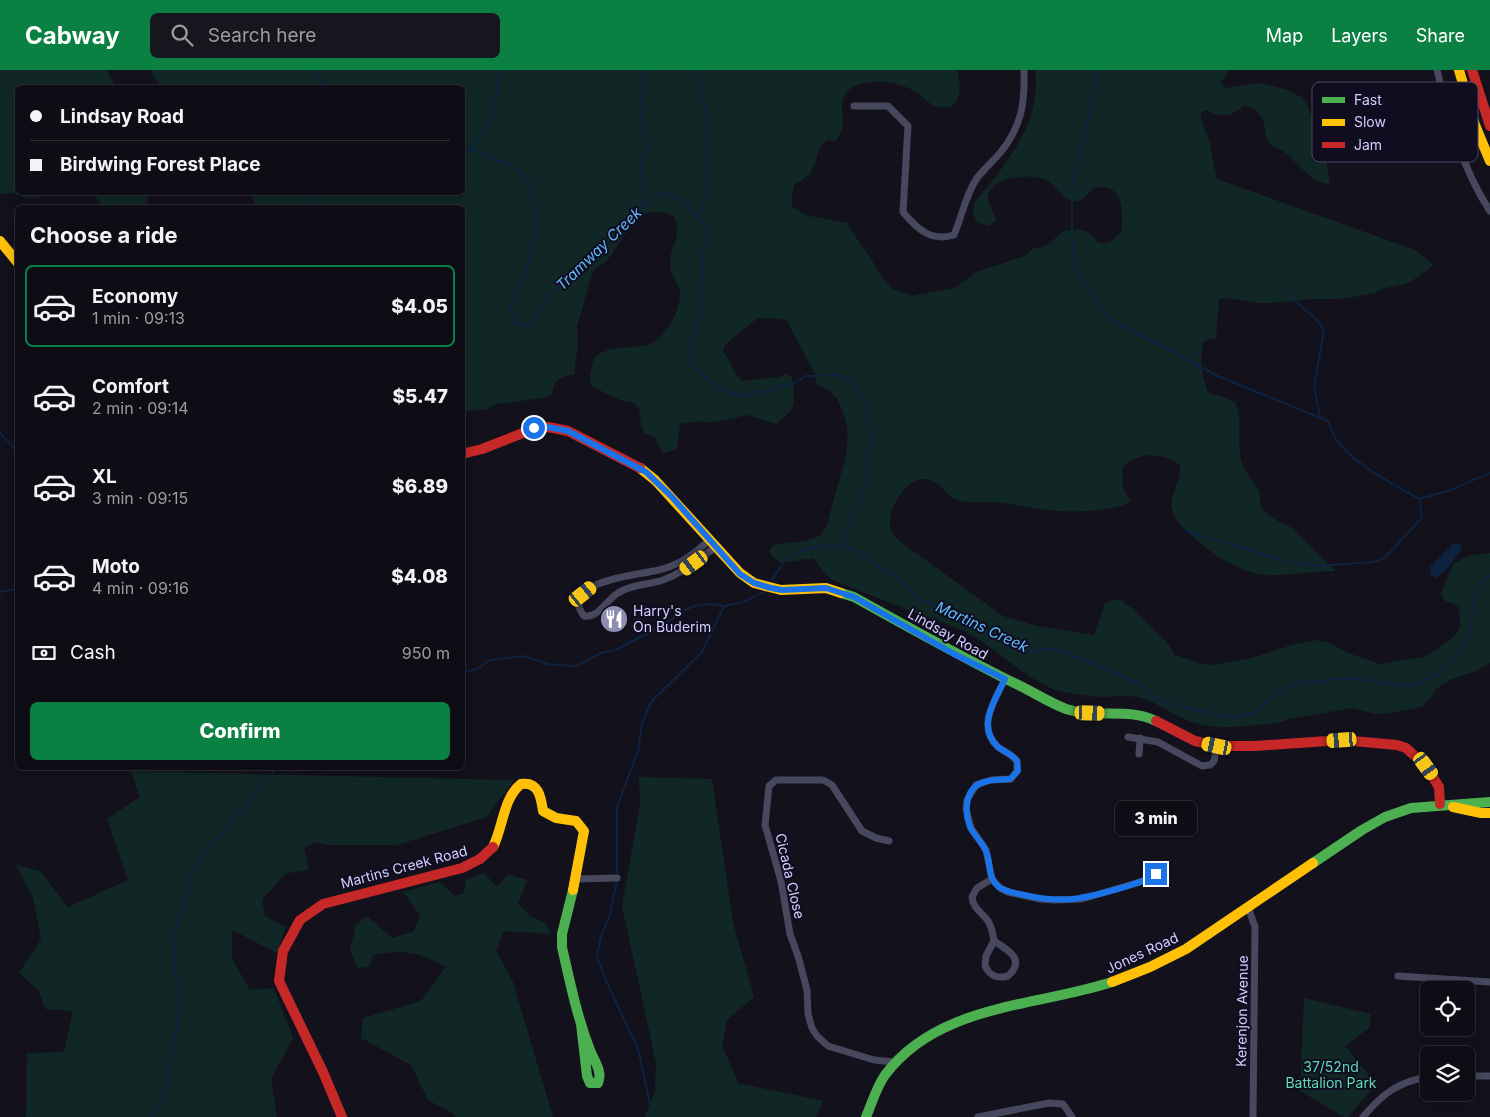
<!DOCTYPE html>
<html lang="en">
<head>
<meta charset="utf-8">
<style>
  :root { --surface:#0e0d15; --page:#17161e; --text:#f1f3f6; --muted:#9b9ca0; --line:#2e2d34; --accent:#0b8043 }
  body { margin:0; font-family:Inter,sans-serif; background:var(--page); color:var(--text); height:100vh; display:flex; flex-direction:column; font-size:19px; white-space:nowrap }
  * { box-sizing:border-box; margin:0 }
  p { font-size:16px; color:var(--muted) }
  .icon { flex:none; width:28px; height:28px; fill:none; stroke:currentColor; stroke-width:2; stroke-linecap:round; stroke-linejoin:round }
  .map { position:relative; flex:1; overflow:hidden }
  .details { position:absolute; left:15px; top:135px; width:450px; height:565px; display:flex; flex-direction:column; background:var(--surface); border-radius:8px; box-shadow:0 2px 12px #0003,0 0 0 1px var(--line) }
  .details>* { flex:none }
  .banner { position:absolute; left:15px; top:15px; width:450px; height:110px; border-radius:8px; box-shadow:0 2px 12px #0003,0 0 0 1px var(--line); display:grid; align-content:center; height:110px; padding:0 15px; background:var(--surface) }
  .tools { position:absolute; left:1420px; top:911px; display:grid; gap:10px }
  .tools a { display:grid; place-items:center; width:55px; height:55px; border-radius:8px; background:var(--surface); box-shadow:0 2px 12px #0003,0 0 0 1px var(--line); font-size:25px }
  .end { position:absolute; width:22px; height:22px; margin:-11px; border:6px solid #1a73e8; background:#fff; box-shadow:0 0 0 2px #fff }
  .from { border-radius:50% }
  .bubble { position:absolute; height:35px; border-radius:8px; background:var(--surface); box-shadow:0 2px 12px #0003,0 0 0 1px var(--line); font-size:16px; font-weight:800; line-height:35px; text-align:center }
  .car { position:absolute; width:15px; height:30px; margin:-15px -8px; border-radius:6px; box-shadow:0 0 4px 1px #0007; background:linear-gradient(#f5c518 24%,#345 0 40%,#f5c518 0 76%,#345 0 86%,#f5c518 0) }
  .banner b { display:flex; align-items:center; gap:18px; height:48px; font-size:19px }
  .banner b+b { border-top:1px solid var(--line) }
  .banner i { width:12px; height:12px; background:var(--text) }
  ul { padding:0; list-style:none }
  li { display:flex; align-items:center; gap:15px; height:82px; margin:0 10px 8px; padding:0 5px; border:2px solid transparent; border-radius:8px }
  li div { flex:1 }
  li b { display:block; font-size:19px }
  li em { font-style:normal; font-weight:800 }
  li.active { border-color:var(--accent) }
  li>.icon { width:45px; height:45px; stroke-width:1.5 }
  h2 { padding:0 15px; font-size:22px; line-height:60px }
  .pay { display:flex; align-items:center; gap:12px; height:55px; padding:0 15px; font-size:19px }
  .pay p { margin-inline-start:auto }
  .cta { display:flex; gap:10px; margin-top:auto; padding:10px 15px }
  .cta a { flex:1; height:58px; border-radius:8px; background:var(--accent); color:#fff; font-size:20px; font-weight:800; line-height:58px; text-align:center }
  header { display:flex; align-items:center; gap:30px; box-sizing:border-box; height:70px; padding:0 25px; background:var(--accent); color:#fff }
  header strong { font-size:24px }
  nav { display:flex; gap:28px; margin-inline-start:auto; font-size:18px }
  .search { width:350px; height:45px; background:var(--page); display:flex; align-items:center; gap:12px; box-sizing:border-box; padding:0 18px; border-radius:8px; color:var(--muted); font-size:19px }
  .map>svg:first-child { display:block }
</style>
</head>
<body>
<header>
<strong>Cabway</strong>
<div class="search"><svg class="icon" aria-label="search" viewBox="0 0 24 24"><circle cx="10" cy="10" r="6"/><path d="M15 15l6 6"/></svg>Search here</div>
<nav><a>Map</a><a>Layers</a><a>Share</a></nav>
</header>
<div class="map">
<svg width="1490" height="1047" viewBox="0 0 1490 1047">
  <rect width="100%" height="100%" fill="#13111c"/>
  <g fill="#112726">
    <path d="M0 0H106L116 17 18 18V122L46 123C34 133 25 127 12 123 9 122 4 124 0 124Z"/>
    <path d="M151 0H957C962 16 962 43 938 37 929 35 926 29 919 24 903 12 868 6 850 19 832 34 853 52 835 71L828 70C814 81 819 90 811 102 807 108 800 111 794 115L792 126V136L805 145 848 153 851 160 870 187 882 207 893 219 912 226 955 218 976 202 1025 186 1034 178 1043 177 1050 173 1063 161 1079 159 1088 162 1094 166 1097 172C1111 176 1115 169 1122 159 1122 137 1124 113 1093 118 1087 124 1084 131 1075 131 1062 131 1055 113 1044 109 1028 103 989 107 988 128 988 134 994 143 996 150L989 156C975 154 971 146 975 132 1006 93 1042 55 1035 0H1228L1225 8 1220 12 1226 18 1261 13 1287 20 1301 27 1307 33 1316 62 1324 78 1330 114C1310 113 1299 93 1284 82 1280 79 1274 77 1271 74 1258 60 1275 47 1244 35 1234 46 1220 49 1207 40L1201 42V49L1209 70 1217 109 1415 180 1434 195 1409 213 1381 219 1375 223 1353 227 1337 229H1311L1272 233H1259L1227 228 1219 229 1216 268 1209 269 1203 273C1199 295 1202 302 1208 323 1216 326 1232 327 1236 335 1243 350 1236 377 1242 393 1245 403 1253 410 1258 419 1261 424 1260 432 1261 438L1276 450 1292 458 1336 501C1315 501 1295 505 1274 505 1246 506 1219 489 1198 471 1188 462 1176 454 1172 439 1168 426 1182 412 1180 395 1162 382 1137 381 1122 398L1123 418 1131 432C1109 442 1072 443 1048 440 1033 439 1019 435 1003 433 989 431 972 434 958 430 944 426 939 408 923 409 905 410 889 437 890 454 890 460 894 465 898 470L1003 546 1037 556 1094 565 1105 533 1113 530H1120L1132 538 1166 571 1175 585 1202 594 1212 595 1252 588 1292 575 1317 570 1327 572 1348 583 1380 594 1425 587 1454 567 1460 557 1459 538 1453 533 1445 531 1441 524 1453 494 1468 486 1490 483V593L1474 602 1451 609 1443 614 1436 619 1432 626 1422 637 1384 644H1376L1352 638 1289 649 1282 652C1254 655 1222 661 1195 653 1174 647 1158 631 1136 627 1124 625 1113 627 1102 627 1088 626 1062 623 1050 618 1016 602 992 573 957 558 924 545 891 534 858 520 849 516 838 513 830 508 824 503 818 494 813 488L781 493 774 488 769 481 773 475C785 473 813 472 821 464 829 457 830 442 833 432 840 402 856 371 842 340 840 334 837 328 833 324 829 319 822 317 816 314L815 304 786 249 758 248 737 264 725 275 723 282C731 291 733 303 742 311L779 307 787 304 792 308C795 333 798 338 776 354L748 345 709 353 702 351 680 354 677 379 663 383 654 367 644 363 641 355 639 337 631 332 622 331 591 316C589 308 590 304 592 297 593 293 593 289 596 286 605 277 634 278 647 275 665 270 679 243 680 226 681 214 670 207 670 194 669 174 683 171 674 146 632 129 628 167 607 190 602 196 597 195 592 203L577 257 578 274 574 304C559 308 554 308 552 325L544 328 496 334 488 339 463 342 462 138 255 137 251 123 462 122V18L160 17Z"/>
    <path d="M93 123H148L147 137H103Z"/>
    <path d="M131 701 514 710 487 747 397 775H330L316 772 304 778 309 799 285 804 262 830 265 846 286 857 277 883 232 860V889L250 920 274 918 293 968 271 1009 277 1047H26L27 983 64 982 73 941 45 939 39 921 19 903 41 869 33 828 16 795 40 801 68 837 128 810 107 749 140 727Z"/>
    <path d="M639 707 712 709 733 852 754 927 727 950 722 975 738 1013 823 1031 816 1047H645L655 1021 656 993 622 836 640 735Z"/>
    <path d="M484 803 497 817 508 804 527 810 518 833 530 846 546 854 551 864 504 861 496 881 513 912 553 1047H456L450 1042 428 1030 411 995 361 968 363 948 421 931 446 897C418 882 404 879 373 885L369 897 358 898 350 880 356 855 367 846 392 868 414 861 420 845 403 822 439 812 455 826 464 823 466 810Z"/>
    <path d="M1304 928 1371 944 1369 958 1345 976 1376 1014 1348 1047H1344L1300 1021Z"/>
  </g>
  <path fill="#0e2340" d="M1453 474H1461V480L1448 498 1436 508 1431 505 1430 497Z"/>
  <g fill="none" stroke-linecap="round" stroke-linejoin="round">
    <g stroke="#0e2340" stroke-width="2">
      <path d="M312 0 319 9 333 18"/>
      <path d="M697 0 707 45 706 94 709 108 699 147"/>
      <path d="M1096 0 1093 32 1072 116V169L1076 198 1108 248 1218 306 1328 351C1330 356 1331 361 1334 366 1349 392 1393 414 1419 429L1422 447 1385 488 1373 492 1318 496 1286 491 1186 461"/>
      <path d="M473 79 489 51 496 31 499 0"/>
      <path d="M462 80C479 78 483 85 498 90 509 94 523 101 529 112 533 118 533 127 534 134 538 163 532 186 522 213 520 219 513 226 511 233 509 242 515 249 521 256L532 253 551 224 578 201 590 185 620 162 628 148 661 123 670 124 687 134 709 160 701 183 703 196 699 246 690 278 692 293 707 309 729 322 747 326 759 321 770 322 779 316 793 314 805 306 840 305 849 310 866 336 872 373 867 388V408L860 424 862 431 845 461 844 476"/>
      <path d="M300 138 316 122"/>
      <path d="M639 138 646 124 640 96 647 77 640 39 645 0"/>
      <path d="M1284 222 1317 250 1324 261 1314 316 1320 347"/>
      <path d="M0 363 18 382"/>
      <path d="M1419 429 1448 421 1490 403"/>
      <path d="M772 510 784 492 798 482 817 476H844L855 480 884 501 895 505 918 528 964 547 1018 576 1034 582 1050 578 1077 587 1141 614 1153 626 1171 634 1226 647H1238L1255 642 1269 630 1301 611 1318 612 1336 609H1358L1403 616 1418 614 1441 603 1456 587 1468 570 1472 549 1473 530 1479 515 1490 505"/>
      <path d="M0 522 18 519"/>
      <path d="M462 602 477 599 490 590 523 586 548 594 576 596 601 583 615 580 658 558 685 540 695 536 712 534 724 536 743 532 765 521"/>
      <path d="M617 805V737L638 681 642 653 651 632 702 582 724 536"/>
      <path d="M617 810 610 845 601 866 597 886 606 911 638 979 653 1047"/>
      <path d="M153 1047 163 1029 177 957 180 927 175 903 176 858 189 815V804L276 698"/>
    </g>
    <g stroke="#47475d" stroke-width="7">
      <path d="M1437 0C1449 48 1462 99 1490 141"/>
      <path d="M854 36H888L908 56 903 142C917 159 931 172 954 165 962 146 965 126 977 108 984 99 993 91 1000 83 1022 56 1025 33 1024 0"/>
      <path d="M710 470C699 479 688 489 676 494 669 497 661 500 654 501 637 505 557 512 584 546 599 548 606 530 618 523 631 514 649 515 663 510 683 503 698 489 716 477"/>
      <path d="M1005 609C995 630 976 657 998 677 1004 682 1012 684 1017 691V701L1011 709 991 710 976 715 967 730 966 739 971 758 986 780 992 809 1000 818 1008 822 1040 829 1054 830 1082 829 1147 810 1163 795"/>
      <path d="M1128 667 1158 672 1202 696 1210 695 1214 691 1217 676"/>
      <path d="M1139 684 1140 668"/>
      <path d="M889 771 876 768 862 761 832 715 823 710H776L769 716 765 755 781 811 790 864 798 886 807 920 808 944 812 958 817 966 828 976 874 990 895 992"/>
      <path d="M576 809 617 808"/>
      <path d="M992 809 977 818 972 827C973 839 982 842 988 851 992 857 993 864 994 871"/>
      <path d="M1248 837 1255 857 1253 1047"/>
      <path d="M994 871C1006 879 1027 889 1008 906 997 909 990 906 985 896L986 886Z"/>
      <path d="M1398 906 1490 912"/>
      <path d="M1466 1006H1490"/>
      <path d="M978 1047 1049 1033 1063 1034 1072 1047"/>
      <path d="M1363 1047C1382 1024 1399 1011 1429 1007"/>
    </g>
    <g stroke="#4caf50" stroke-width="10">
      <path d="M841 523 854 527C906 556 958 585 1012 612 1030 620 1048 632 1066 639 1096 649 1127 637 1156 651"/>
      <path d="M1313 793 1362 760 1385 747 1411 738 1490 732"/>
      <path d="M573 820 562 864V877C570 912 577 947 590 980 594 991 603 1001 598 1013H590L587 1006 581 954"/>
      <path d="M866 1047C872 1033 876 1018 885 1005 938 934 1035 937 1112 912"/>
    </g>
    <g stroke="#ffc107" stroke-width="10">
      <path d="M1459 0 1475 55 1490 91"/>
      <path d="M0 171 18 193"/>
      <path d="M640 398 655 410 740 503 754 513 781 520 826 518 841 523"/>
      <path d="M1453 737 1481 743H1490"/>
      <path d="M493 777C503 758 503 728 521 714 539 711 541 728 543 741L556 748 576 751 584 761 573 820"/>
      <path d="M1112 912 1150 897 1186 879 1313 793"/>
    </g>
    <g stroke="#c62828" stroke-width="10">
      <path d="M1472 0 1490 56"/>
      <path d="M462 384 482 379 533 359 548 357 568 361 640 398"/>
      <path d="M1156 651 1195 671 1217 676H1254L1342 670 1397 675 1406 678 1426 696 1439 717 1440 734"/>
      <path d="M342 1047 323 1002 279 911 283 881 300 850 323 834 462 798 480 789 493 777"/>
    </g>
  </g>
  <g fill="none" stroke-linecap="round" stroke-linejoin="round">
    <path stroke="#1a73e8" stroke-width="6" d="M534 358 548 357 568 361 646 402 671 426 740 504 754 513 771 518 782 520 826 518 854 527 954 584 1005 609C995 630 976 657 998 677 1005 682 1012 684 1017 691L1018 701 1010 709C1002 710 993 709 984 712 965 717 964 741 970 757 974 765 981 771 985 779 992 791 986 807 999 817 1006 822 1015 823 1024 825 1063 834 1083 829 1121 818 1133 814 1145 812 1156 804"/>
  </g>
  <defs>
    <symbol id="restaurant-disc" viewBox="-11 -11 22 22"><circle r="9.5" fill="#8e8caf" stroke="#100d20"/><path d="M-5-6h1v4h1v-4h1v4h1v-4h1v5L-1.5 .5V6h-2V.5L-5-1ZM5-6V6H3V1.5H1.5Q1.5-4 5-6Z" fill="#fff"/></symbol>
  </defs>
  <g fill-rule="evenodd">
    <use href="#restaurant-disc" x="598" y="533" width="32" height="32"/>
  </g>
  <g text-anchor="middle" stroke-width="4" stroke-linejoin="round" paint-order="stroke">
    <g font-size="14" fill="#d1cefe" stroke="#100d20" text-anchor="start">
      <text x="633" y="546">Harry's<tspan x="633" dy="16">On Buderim</tspan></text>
    </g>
    <g font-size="14" fill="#d1cefe" stroke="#100d20">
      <text transform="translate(948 564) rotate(29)" y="5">Lindsay Road</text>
      <text transform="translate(404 797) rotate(-15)" y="5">Martins Creek Road</text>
      <text transform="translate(790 806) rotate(77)" y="5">Cicada Close</text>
      <text transform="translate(1142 883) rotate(-25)" y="5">Jones Road</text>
      <text transform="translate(1242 941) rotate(-89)" y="5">Kerenjon Avenue</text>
    </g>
    <g font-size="14" fill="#5ddbb5" stroke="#100d20">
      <text x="1331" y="1002">37/52nd<tspan x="1331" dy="16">Battalion Park</tspan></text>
    </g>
    <g font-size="15" font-style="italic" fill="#5fbbfb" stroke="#100d20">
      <text transform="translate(599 179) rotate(-44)" y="5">Tramway Creek</text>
      <text transform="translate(982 557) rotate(25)" y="5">Martins Creek</text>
    </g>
  </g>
  <rect x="1312" y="12" width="166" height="80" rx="8" fill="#100d20" stroke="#4a4763" stroke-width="1"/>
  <rect x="1322" y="27" width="23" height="6" fill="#4caf50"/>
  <rect x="1322" y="49" width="23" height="7" fill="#ffc107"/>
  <rect x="1322" y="72" width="23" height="6" fill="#c62828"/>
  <g font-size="14" fill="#d1cefe">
    <text x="1354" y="35">Fast</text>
    <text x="1354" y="57">Slow</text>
    <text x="1354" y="80">Jam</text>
  </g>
</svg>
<div class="tools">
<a><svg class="icon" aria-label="locate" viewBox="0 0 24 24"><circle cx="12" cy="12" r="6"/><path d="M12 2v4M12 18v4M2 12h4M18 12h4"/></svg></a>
<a><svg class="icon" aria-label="layers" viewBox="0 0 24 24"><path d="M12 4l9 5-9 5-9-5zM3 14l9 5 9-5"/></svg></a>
</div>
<i class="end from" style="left:534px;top:358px"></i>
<i class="end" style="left:1156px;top:804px"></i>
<div class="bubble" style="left:1115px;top:731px;width:82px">3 min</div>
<i class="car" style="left:694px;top:493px;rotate:234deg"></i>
<i class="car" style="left:583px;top:524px;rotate:51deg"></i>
<i class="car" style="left:1090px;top:643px;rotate:92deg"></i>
<i class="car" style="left:1342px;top:670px;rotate:266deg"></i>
<i class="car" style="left:1217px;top:676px;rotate:282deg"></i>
<i class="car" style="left:1426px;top:696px;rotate:144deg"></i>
<div class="banner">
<b><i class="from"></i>Lindsay Road</b>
<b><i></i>Birdwing Forest Place</b>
</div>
<section class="details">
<h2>Choose a ride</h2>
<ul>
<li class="active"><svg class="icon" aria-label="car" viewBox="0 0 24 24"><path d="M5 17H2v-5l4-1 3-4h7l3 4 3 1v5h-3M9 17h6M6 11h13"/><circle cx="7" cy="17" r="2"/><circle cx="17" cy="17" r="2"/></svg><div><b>Economy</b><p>1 min · 09:13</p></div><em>$4.05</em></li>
<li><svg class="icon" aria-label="car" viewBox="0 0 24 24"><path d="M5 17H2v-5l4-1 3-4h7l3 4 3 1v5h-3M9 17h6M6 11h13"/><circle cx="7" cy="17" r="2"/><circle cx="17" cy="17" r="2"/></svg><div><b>Comfort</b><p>2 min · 09:14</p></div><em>$5.47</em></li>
<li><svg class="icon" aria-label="car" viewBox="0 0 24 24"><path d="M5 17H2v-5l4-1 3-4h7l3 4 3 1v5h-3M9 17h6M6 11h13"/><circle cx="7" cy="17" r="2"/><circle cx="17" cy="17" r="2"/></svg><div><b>XL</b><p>3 min · 09:15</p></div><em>$6.89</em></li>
<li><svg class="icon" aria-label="car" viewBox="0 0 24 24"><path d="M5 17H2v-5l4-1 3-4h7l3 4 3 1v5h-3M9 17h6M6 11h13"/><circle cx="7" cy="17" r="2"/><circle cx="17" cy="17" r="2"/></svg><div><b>Moto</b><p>4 min · 09:16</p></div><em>$4.08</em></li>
</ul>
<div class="pay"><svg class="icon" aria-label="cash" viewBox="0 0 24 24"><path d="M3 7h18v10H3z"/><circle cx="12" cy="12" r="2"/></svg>Cash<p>950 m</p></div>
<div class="cta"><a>Confirm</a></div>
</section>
</div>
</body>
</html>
